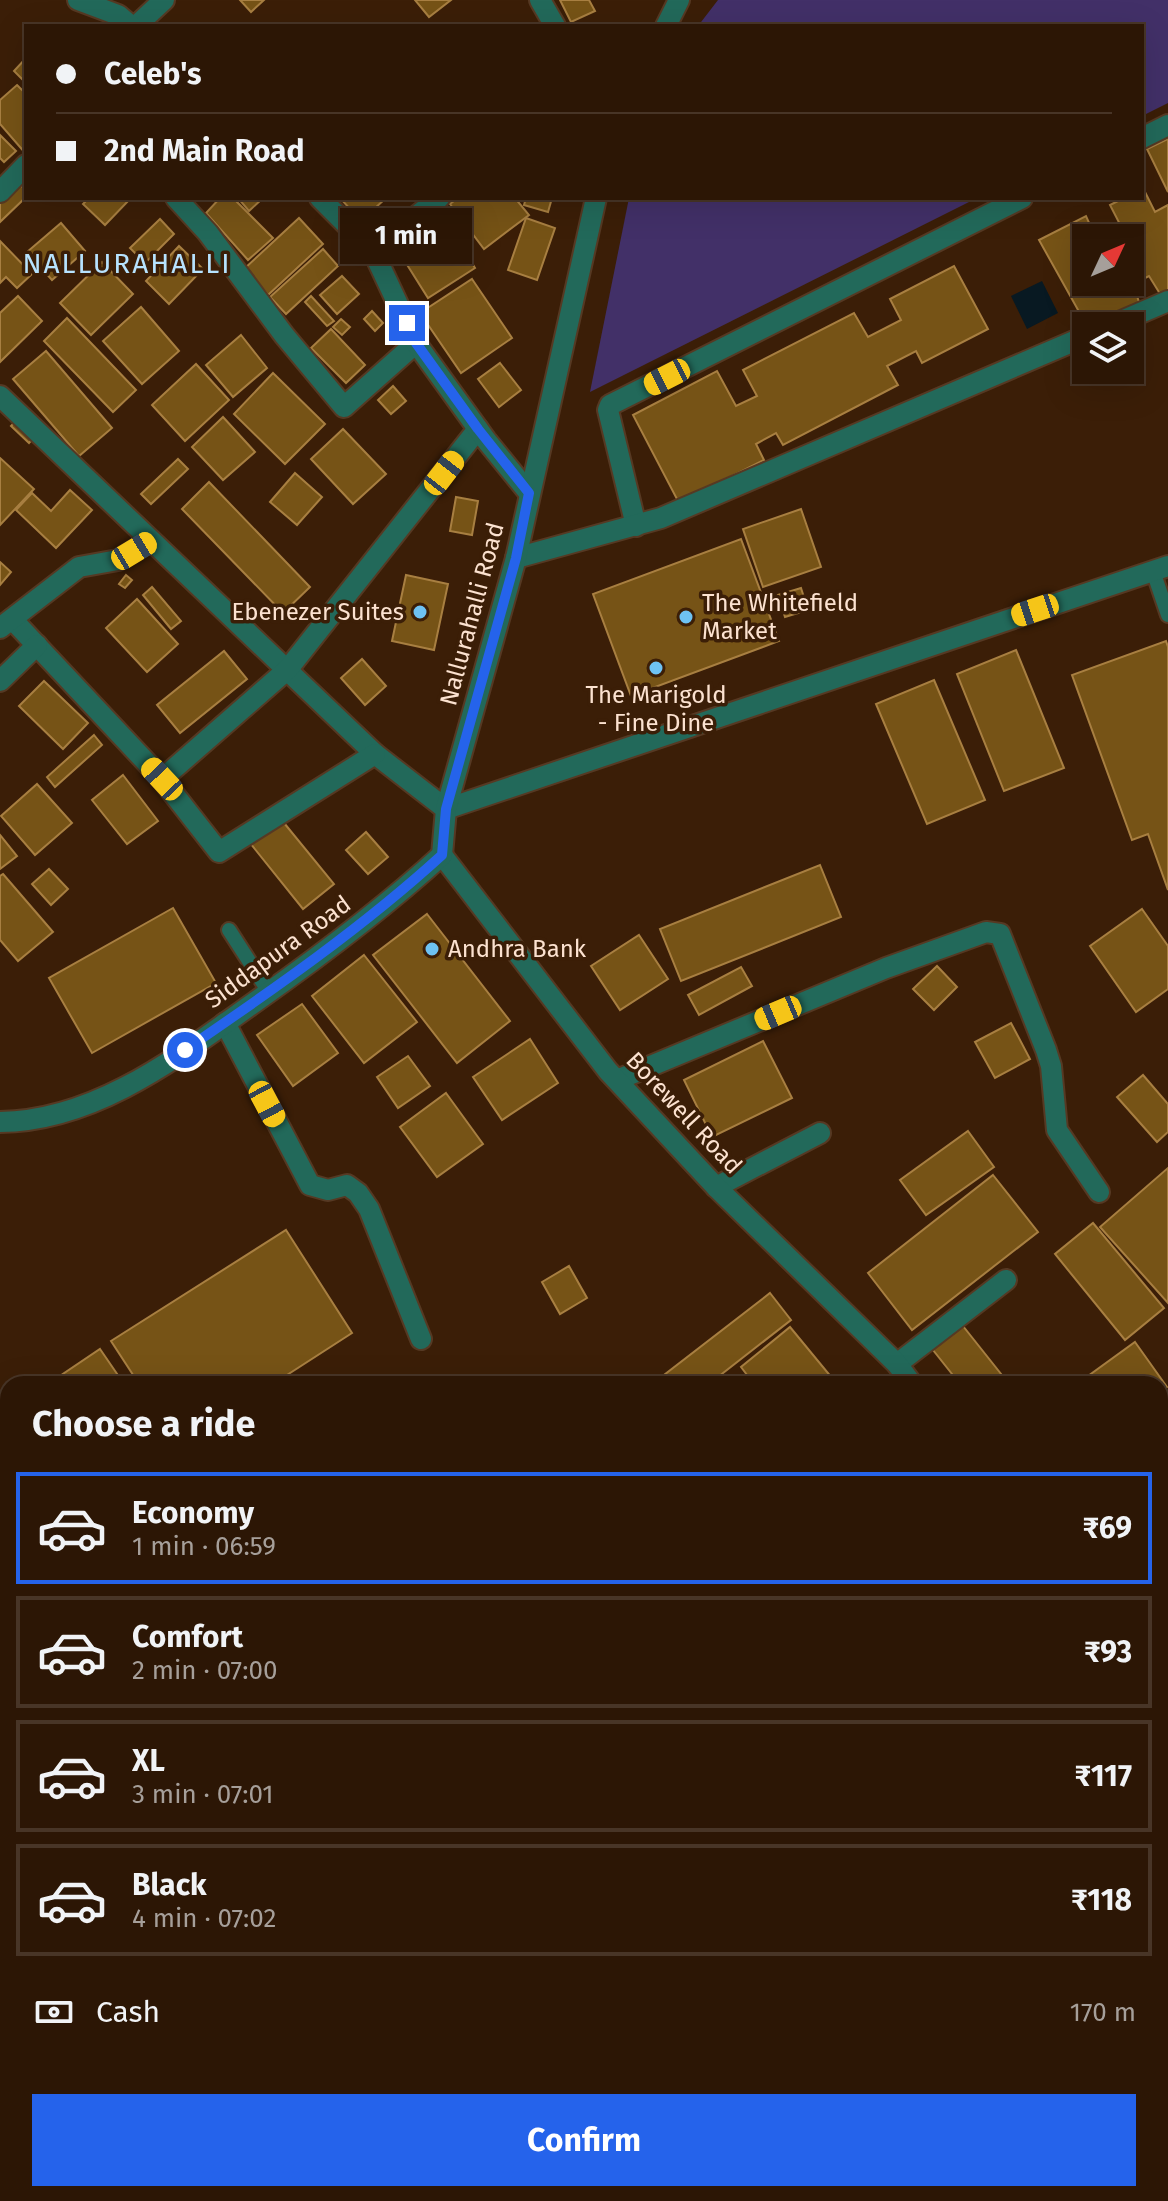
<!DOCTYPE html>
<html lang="en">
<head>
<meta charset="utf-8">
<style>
  :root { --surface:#2c1605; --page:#382313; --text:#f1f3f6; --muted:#a69f9a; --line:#483527; --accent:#2563eb }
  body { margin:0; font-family:"Fira Sans",sans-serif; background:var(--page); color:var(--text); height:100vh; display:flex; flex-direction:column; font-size:30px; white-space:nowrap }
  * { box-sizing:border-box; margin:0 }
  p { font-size:26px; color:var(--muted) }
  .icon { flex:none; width:44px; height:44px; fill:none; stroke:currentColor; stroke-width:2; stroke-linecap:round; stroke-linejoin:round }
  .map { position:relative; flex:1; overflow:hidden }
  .sheet { position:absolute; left:0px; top:1376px; width:1168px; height:826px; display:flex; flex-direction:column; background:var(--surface); border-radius:24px 24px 0 0; box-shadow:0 8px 32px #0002,0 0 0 2px var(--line) }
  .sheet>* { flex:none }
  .hud { position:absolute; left:24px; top:24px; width:1120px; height:176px; border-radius:0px; box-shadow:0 8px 32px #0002,0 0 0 2px var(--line); display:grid; align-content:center; height:176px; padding:0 32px; background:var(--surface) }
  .needle { width:52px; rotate:46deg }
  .controls { position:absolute; left:1072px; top:224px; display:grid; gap:16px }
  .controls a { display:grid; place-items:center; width:72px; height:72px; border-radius:0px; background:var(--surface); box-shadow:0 8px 32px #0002,0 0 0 2px var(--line); font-size:40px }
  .end { position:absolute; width:36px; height:36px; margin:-18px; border:10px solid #2563eb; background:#fff; box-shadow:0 0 0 4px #fff }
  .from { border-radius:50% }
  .bubble { position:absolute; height:56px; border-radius:0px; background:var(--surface); box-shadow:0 8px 32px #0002,0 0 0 2px var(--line); font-size:26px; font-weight:700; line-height:56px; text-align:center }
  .car { position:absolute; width:24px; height:48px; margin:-24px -12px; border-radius:10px; box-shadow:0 0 6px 2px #0007; background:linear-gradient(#f5c518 24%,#345 0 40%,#f5c518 0 76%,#345 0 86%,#f5c518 0) }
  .hud b { display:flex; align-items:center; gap:28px; height:76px; font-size:30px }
  .hud b+b { border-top:2px solid var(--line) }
  .hud i { width:20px; height:20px; background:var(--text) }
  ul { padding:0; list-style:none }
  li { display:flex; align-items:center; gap:24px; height:112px; margin:0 16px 12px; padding:0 16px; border:4px solid var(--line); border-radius:0px }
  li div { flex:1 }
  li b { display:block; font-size:30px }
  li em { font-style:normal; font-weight:700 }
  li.on { border-color:var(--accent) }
  li>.icon { width:72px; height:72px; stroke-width:1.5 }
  h2 { padding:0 32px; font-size:36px; line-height:96px }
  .pay { display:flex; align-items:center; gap:20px; height:88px; padding:0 32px; font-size:30px }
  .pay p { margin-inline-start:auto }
  .primary-button { display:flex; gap:16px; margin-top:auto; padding:16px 32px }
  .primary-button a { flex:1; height:92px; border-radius:0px; background:var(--accent); color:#fff; font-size:32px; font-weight:700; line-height:92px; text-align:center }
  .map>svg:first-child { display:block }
</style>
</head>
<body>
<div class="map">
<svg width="1168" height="2201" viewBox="0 0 1168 2201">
  <rect width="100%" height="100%" fill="#3b1e07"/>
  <g fill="#423068">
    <path d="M718 0H1168V103L1142 116V26H698Z"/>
    <path d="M629 198H977L590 392Z"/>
  </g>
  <path fill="#081922" d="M1042 281 1058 313 1027 329 1011 296Z"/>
  <g fill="#765316" stroke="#a87f41" stroke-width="2">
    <path d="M240 0H264L251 12Z"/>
    <path d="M415 0H451L429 17Z"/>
    <path d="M560 0H589L595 11 571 22Z"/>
    <path d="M26 58V83L14 71Z"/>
    <path d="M17 85 26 94V154L0 124V100Z"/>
    <path d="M0 135 16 151 4 162 0 158Z"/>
    <path d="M1168 139V192L1147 149Z"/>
    <path d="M19 183 26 191V197L0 222V202Z"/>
    <path d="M1143 188 1155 212 1168 205V294L1162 297 1149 276 1133 284 1140 305 1094 326H1087L1039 240 1086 216 1096 238H1086V282H1130V255L1134 253 1130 238H1127L1110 205 1124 198H1142Z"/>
    <path d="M89 198H131L105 225 83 204Z"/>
    <path d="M220 198H233L273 238 248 260 206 213Z"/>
    <path d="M238 198H263L249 211Z"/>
    <path d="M340 198H386L361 221Z"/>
    <path d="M458 198H515L529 215 484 249 450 204Z"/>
    <path d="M526 198H552L548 212 524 205Z"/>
    <path d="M442 215 475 268 428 298 394 244Z"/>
    <path d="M299 218 323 244 268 295 244 269Z"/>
    <path d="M526 218 555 228 537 280 508 270Z"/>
    <path d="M160 219 174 234 145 263 130 248Z"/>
    <path d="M61 223 85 251 52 280 27 252Z"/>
    <path d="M0 241 32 274 17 288 6 277 0 283Z"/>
    <path d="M179 246 203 269 169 304 146 281Z"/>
    <path d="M323 249 338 266 286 314 270 297Z"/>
    <path d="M102 262 133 294 91 335 60 303Z"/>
    <path d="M954 266 988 329 922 363 916 351 887 366 898 385 783 445 776 433 756 444 764 460 679 503 633 415 717 371 736 406 757 396 743 370 854 313 868 337 901 320 890 299Z"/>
    <path d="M342 276 359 294 337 314 320 295Z"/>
    <path d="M472 279 512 338 461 373 420 313Z"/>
    <path d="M18 296 42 321 0 362V313Z"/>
    <path d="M311 296 334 321 327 326 305 302Z"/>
    <path d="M141 307 179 351 142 384 103 341Z"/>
    <path d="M372 311 383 323 375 331 364 319Z"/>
    <path d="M67 318 136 390 113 412 44 341Z"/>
    <path d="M341 319 350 327 342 335 333 327Z"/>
    <path d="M331 329 365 365 346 383 311 348Z"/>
    <path d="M241 335 267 368 233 397 206 365Z"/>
    <path d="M46 351 112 428 79 456 13 379Z"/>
    <path d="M500 363 521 390 499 407 478 379Z"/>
    <path d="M196 364 229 400 185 441 152 405Z"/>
    <path d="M273 373 325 424 285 464 234 414Z"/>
    <path d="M393 386 406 401 391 414 378 400Z"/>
    <path d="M223 417 255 452 223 480 192 447Z"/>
    <path d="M17 420 35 436 29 443 11 426Z"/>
    <path d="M343 429 386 474 353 504 311 459Z"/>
    <path d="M0 458 34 489 0 525Z"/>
    <path d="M178 459 188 469 151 504 141 494Z"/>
    <path d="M295 473 322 497 297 525 270 502Z"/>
    <path d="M209 482 310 587 283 613 182 509Z"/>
    <path d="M70 490 92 510 56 548 16 510 32 493 51 511Z"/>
    <path d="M456 497 478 501 472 535 450 531Z"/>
    <path d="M801 509 821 567 763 587 743 529Z"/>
    <path d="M741 539 779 641 631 696 593 594Z"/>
    <path d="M0 562 11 572 0 585Z"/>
    <path d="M126 575 132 580 125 588 119 584Z"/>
    <path d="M406 575 448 584 434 650 392 641Z"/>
    <path d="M152 587 181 621 171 629 143 595Z"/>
    <path d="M801 588 808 610 785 617 778 595Z"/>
    <path d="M137 599 178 644 147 672 106 628Z"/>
    <path d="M1166 641 1168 647V890L1148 834 1132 840 1072 675Z"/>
    <path d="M1016 650 1064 768 1004 791 957 674Z"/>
    <path d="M224 651 247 679 180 733 157 705Z"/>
    <path d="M362 659 386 686 365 705 341 678Z"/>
    <path d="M934 680 985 800 927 824 876 704Z"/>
    <path d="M44 681 88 723 63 749 19 706Z"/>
    <path d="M94 735 102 745 55 787 47 777Z"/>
    <path d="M123 775 158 821 127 844 92 800Z"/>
    <path d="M37 784 72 823 35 855 1 816Z"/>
    <path d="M280 818 334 884 303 909 250 843Z"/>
    <path d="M366 832 388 857 368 874 346 850Z"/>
    <path d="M0 835 17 856 0 869Z"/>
    <path d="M820 865 841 917 681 981 660 929Z"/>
    <path d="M49 869 68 889 51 905 32 884Z"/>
    <path d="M3 874 53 932 18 961 0 940V876Z"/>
    <path d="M173 908 216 983 92 1053 49 978Z"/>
    <path d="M1142 909 1168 946V989L1136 1012 1090 946Z"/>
    <path d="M427 914 510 1021 457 1063 373 955Z"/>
    <path d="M639 935 668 979 620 1010 591 966Z"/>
    <path d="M364 955 417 1022 364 1063 312 996Z"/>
    <path d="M937 966 957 987 934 1010 913 989Z"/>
    <path d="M741 967 752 986 699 1015 688 995Z"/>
    <path d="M302 1004 338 1053 293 1086 257 1035Z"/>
    <path d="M1011 1023 1030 1059 995 1078 975 1042Z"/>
    <path d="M530 1039 558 1083 502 1120 473 1077Z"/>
    <path d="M763 1041 792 1098 712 1137 684 1080Z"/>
    <path d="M408 1056 430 1086 398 1108 377 1077Z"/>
    <path d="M1143 1075 1168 1104V1132L1157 1142 1117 1097Z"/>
    <path d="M446 1093 483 1144 437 1177 400 1127Z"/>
    <path d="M968 1131 994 1167 926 1215 900 1180Z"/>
    <path d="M1168 1168V1303L1100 1227Z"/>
    <path d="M993 1175 1038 1232 912 1330 868 1273Z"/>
    <path d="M1093 1223 1164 1308 1125 1340 1055 1254Z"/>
    <path d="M286 1230 352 1333 273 1384H139L111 1341Z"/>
    <path d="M569 1266 587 1298 560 1314 542 1282Z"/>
    <path d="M770 1293 791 1320 709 1384H671L664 1375Z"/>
    <path d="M959 1321 1009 1384H960L929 1345Z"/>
    <path d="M790 1327 837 1384H754L741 1367Z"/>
    <path d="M1135 1342 1167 1387 1160 1392V1384H1077Z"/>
    <path d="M100 1349 124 1384H48Z"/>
    <path d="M8 1410V1567L0 1555V1416Z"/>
    <path d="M1160 1433 1168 1445V1488L1160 1493Z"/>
    <path d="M1168 1508V1566L1160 1572V1514Z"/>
    <path d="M1160 1738 1168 1749V1884L1160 1889Z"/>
    <path d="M751 2194H788L794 2201H744Z"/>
    <path d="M876 2194H919L911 2201H882Z"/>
  </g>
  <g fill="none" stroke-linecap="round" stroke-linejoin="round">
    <defs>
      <g id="service">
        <path d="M1153 571 1168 615"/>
        <path d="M229 930 269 992"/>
        <path d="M1160 1420 1168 1414"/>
      </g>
      <g id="minor">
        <path d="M540 0 555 26"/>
        <path d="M136 26 164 0"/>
        <path d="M1142 138 1168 125"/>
        <path d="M0 192 26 165"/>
        <path d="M176 198 208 233 284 335 344 407 416 343"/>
        <path d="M373 251 439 198"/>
        <path d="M1110 326 1168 301"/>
        <path d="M0 396 375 754 446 809 1168 566"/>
        <path d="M636 526 608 410 610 405 1022 198"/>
        <path d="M516 558 661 518 1086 336"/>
        <path d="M12 619 162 779 219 852 375 754"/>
        <path d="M0 628 79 567 118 560 150 541"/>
        <path d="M0 681 37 645"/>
        <path d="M162 779 288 669 478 429"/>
        <path d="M225 1023 310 1185 328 1190 347 1185 358 1193 369 1209 421 1339"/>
        <path d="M617 1080 886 968 986 932 1000 934 1046 1050 1051 1066 1057 1130 1099 1192"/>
        <path d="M716 1187 820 1133"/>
        <path d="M897 1364 1006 1280"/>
        <path d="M1160 1623 1168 1618"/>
        <path d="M0 1712 8 1725"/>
        <path d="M0 1793 8 1788"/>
        <path d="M1160 1950 1168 1948"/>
        <path d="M0 2029 8 2039"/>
        <path d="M164 2194 171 2201"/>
        <path d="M145 2201 152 2194"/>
        <path d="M720 2201 727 2194"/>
      </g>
      <g id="tertiary">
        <path d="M78 0 118 15 131 26"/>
        <path d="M666 26 679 0"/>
        <path d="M320 198 373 251 416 343 486 440 529 493"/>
        <path d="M442 855 608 1071 716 1187 897 1364 912 1384"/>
        <path d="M442 855 446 809 516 558 596 198"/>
        <path d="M0 1122C97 1121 180 1055 255 1002 320 956 383 909 442 855"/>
        <path d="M1160 1697 1168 1707"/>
      </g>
    </defs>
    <use href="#service" stroke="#563923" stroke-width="18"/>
    <use href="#minor" stroke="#563923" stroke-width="24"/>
    <use href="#tertiary" stroke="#563923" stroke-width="24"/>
    <use href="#service" stroke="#22695a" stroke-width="14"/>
    <use href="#minor" stroke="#22695a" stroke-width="20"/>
    <use href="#tertiary" stroke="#22695a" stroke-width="20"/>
  </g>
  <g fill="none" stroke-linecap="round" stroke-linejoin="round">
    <path stroke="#2563eb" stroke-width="10" d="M185 1050C274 989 362 928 442 855L446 809 516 558 529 493 478 429 416 343 407 323"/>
  </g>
  <g fill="#6ec2f3" stroke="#3b1e07" stroke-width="3">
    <circle cx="420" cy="612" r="8"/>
    <circle cx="686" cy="617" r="8"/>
    <circle cx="656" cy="668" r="8"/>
    <circle cx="432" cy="949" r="8"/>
  </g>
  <g text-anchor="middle" stroke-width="7" stroke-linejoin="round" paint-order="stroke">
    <g font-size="24" fill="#fce2d0" stroke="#3b1e07" text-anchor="start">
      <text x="702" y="611">The Whitefield<tspan x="702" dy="28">Market</tspan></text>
      <text x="404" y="620" text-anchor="end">Ebenezer Suites</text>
      <text x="656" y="703" text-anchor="middle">The Marigold<tspan x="656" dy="28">- Fine Dine</tspan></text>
      <text x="448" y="957">Andhra Bank</text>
    </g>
    <g font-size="24" fill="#fce2d0" stroke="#3b1e07">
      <text transform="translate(472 614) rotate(-75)" y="8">Nallurahalli Road</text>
      <text transform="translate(278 952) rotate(-36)" y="8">Siddapura Road</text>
      <text transform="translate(684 1113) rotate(47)" y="8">Borewell Road</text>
    </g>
    <g font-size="28" letter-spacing="2" fill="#b7e3ff" stroke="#3b1e07">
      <text x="127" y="273">NALLURAHALLI</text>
    </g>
  </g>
</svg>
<div class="controls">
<a><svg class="needle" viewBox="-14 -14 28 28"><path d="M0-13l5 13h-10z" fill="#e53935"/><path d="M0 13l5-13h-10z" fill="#a69f9a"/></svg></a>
<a><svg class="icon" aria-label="layers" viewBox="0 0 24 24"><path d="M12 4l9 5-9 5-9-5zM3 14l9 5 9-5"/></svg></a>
</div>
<i class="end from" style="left:185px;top:1050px"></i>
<i class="end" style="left:407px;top:323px"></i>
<div class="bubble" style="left:340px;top:208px;width:132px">1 min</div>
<i class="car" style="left:667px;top:377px;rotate:243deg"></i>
<i class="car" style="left:444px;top:473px;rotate:38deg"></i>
<i class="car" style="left:134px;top:551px;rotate:59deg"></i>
<i class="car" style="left:1035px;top:610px;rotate:252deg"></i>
<i class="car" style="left:162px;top:779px;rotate:317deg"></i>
<i class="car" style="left:778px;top:1013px;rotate:247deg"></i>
<i class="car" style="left:267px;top:1104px;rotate:152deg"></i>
<div class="hud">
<b><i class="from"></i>Celeb's</b>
<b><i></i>2nd Main Road</b>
</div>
<section class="sheet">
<h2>Choose a ride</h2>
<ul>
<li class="on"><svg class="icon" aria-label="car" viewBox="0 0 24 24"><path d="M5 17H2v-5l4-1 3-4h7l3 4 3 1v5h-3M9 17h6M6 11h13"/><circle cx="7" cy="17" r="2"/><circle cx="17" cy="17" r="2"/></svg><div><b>Economy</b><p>1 min · 06:59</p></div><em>₹69</em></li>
<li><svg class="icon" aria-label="car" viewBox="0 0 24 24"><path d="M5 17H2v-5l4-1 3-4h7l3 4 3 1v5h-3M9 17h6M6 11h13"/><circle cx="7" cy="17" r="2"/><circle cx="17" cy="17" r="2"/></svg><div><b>Comfort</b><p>2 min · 07:00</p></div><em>₹93</em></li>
<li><svg class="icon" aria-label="car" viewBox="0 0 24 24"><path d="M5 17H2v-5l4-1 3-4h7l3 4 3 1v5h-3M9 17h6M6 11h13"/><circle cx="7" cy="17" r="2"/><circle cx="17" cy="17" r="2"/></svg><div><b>XL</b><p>3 min · 07:01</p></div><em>₹117</em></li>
<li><svg class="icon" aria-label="car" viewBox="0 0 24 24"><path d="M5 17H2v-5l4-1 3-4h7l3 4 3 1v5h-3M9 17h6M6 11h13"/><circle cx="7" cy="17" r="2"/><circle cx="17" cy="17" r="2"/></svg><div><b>Black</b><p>4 min · 07:02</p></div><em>₹118</em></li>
</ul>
<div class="pay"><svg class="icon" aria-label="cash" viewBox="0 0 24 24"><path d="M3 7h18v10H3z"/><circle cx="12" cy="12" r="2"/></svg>Cash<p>170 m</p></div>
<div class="primary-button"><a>Confirm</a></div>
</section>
</div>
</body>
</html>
